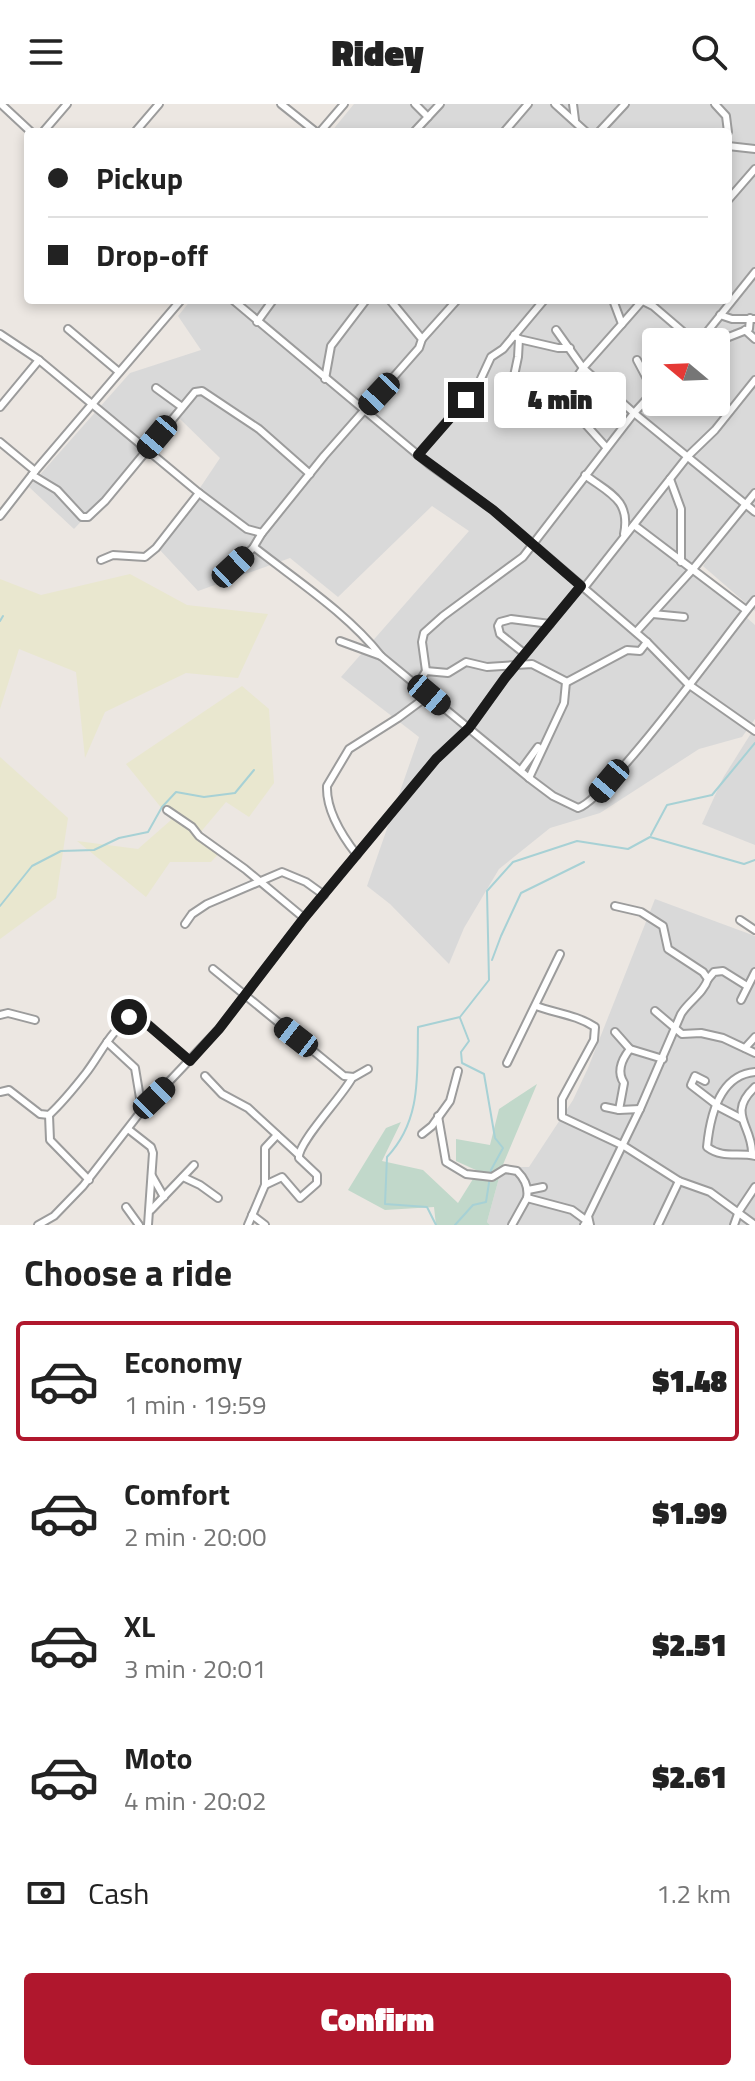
<!DOCTYPE html>
<html lang="en">
<head>
<meta charset="utf-8">
<style>
  :root { --surface:#fff; --page:#f2f2f2; --text:#222; --muted:#767676; --line:#e0e0e0; --accent:#b0172d }
  body { margin:0; font-family:"Titillium Web",sans-serif; background:var(--page); color:var(--text); height:100vh; display:flex; flex-direction:column; font-size:30px; white-space:nowrap }
  * { box-sizing:border-box; margin:0 }
  p { font-size:26px; color:var(--muted) }
  .icon { flex:none; width:44px; height:44px; fill:none; stroke:currentColor; stroke-width:2; stroke-linecap:round; stroke-linejoin:round }
  .map { position:relative; height:1121px; overflow:hidden }
  .details { display:flex; flex-direction:column; background:var(--surface); flex:1 }
  .details>* { flex:none }
  .top-card { position:absolute; left:24px; top:24px; width:708px; height:176px; border-radius:8px; box-shadow:0 4px 12px #0003; display:grid; align-content:center; height:176px; padding:0 24px; background:var(--surface) }
  .needle { width:52px; rotate:289deg }
  .controls { position:absolute; left:642px; top:224px; display:grid; gap:16px }
  .controls a { display:grid; place-items:center; width:88px; height:88px; border-radius:8px; background:var(--surface); box-shadow:0 4px 12px #0003; font-size:40px }
  .end { position:absolute; width:36px; height:36px; margin:-18px; border:10px solid #1b1b1b; background:#fff; box-shadow:0 0 0 4px #fff }
  .from { border-radius:50% }
  .bubble { position:absolute; height:56px; border-radius:8px; background:var(--surface); box-shadow:0 4px 12px #0003; font-size:26px; font-weight:800; line-height:56px; text-align:center }
  .car { position:absolute; width:24px; height:48px; margin:-24px -12px; border-radius:10px; box-shadow:0 0 6px 2px #0007; background:linear-gradient(#222 24%,#8ab4d8 0 40%,#222 0 76%,#8ab4d8 0 86%,#222 0) }
  .top-card b { display:flex; align-items:center; gap:28px; height:76px; font-size:30px }
  .top-card b+b { border-top:2px solid var(--line) }
  .top-card i { width:20px; height:20px; background:var(--text) }
  ul { padding:0; list-style:none }
  li { display:flex; align-items:center; gap:24px; height:120px; margin:0 16px 12px; padding:0 8px; border:4px solid transparent; border-radius:8px }
  li div { flex:1 }
  li b { display:block; font-size:30px }
  li em { font-style:normal; font-weight:800 }
  li.current { border-color:var(--accent) }
  li>.icon { width:72px; height:72px; stroke-width:1.5 }
  h2 { padding:0 24px; font-size:36px; line-height:96px }
  .pay { display:flex; align-items:center; gap:20px; height:88px; padding:0 24px; font-size:30px }
  .pay p { margin-inline-start:auto }
  .action { display:flex; gap:16px; margin-top:auto; padding:16px 24px }
  .action a { flex:1; height:92px; border-radius:8px; background:var(--accent); color:#fff; font-size:32px; font-weight:800; line-height:92px; text-align:center }
  header { display:flex; justify-content:space-between; align-items:center; height:104px; padding:0 24px; background:var(--surface); font-size:36px; font-weight:800 }
  .map>svg:first-child { display:block }
</style>
</head>
<body>
<header><svg class="icon" aria-label="menu" viewBox="0 0 24 24"><path d="M4 6h16M4 12h16M4 18h16"/></svg>Ridey<svg class="icon" aria-label="search" viewBox="0 0 24 24"><circle cx="10" cy="10" r="6"/><path d="M15 15l6 6"/></svg></header>
<div class="map">
<svg width="755" height="1121" viewBox="0 0 755 1121">
  <rect width="100%" height="100%" fill="#ece7e2"/>
  <g fill="#d9d9d9" fill-rule="evenodd">
    <path d="M354 0H755V386L701 459 697 469 755 521V615L742 633 699 645 600 709 550 724 499 765 464 824 449 860 390 800 367 782 419 633 341 573 469 427 432 402 338 493 290 454 198 487 159 445 220 354 179 314 74 425 29 383 130 269 201 246 178 212 191 196H728V28H331ZM656 238H716V298H656Z"/>
    <path d="M755 388V507L703 462Z"/>
    <path d="M755 623V741L702 720 723 674Z"/>
    <path d="M655 795 755 832V1121H490L487 1118 502 1063H529L573 996 588 964Z"/>
  </g>
  <g fill="#e9e7cf">
    <path d="M130 470 187 501 268 510 238 574 186 569 105 608 85 654 76 568 19 545 0 605V475L41 491Z"/>
    <path d="M242 582 269 605 274 679 249 713 226 698 199 730 221 747 211 758H170L146 793 77 737 138 745 171 716 126 660Z"/>
    <path d="M0 653 68 714 56 794 0 835Z"/>
  </g>
  <path fill="#c1d8ca" d="M537 980 502 1063 487 1118 490 1121H436L434 1103 385 1106 348 1086 386 1024 401 1018 382 1057 423 1066 458 1099 478 1067 456 1057V1035L490 1041 499 1005Z"/>
  <g fill="none" stroke-linecap="round" stroke-linejoin="round">
    <g stroke="#a7d1d5" stroke-width="2">
      <path d="M0 517 3 512"/>
      <path d="M651 731 667 701 712 691 755 639"/>
      <path d="M0 802 32 762 61 747 94 746 119 734 148 728 162 703 176 688 204 693 235 689 254 666"/>
      <path d="M492 856 501 832 521 789 584 758"/>
      <path d="M436 1121 427 1103 385 1100 387 1053C422 1016 417 970 418 923L460 913 489 876 487 787 513 758 577 737 628 745 650 733 744 760 755 756"/>
      <path d="M455 1121 473 1101 486 1098 491 1066 503 1044 495 1034 484 970 462 959 461 948 469 937 460 914"/>
    </g>
    <defs>
      <g id="minor">
        <path d="M1 0 31 28"/>
        <path d="M281 0 316 28"/>
        <path d="M415 0 428 13"/>
        <path d="M555 0 586 28"/>
        <path d="M573 0 575 16"/>
        <path d="M715 0 726 12 728 28"/>
        <path d="M43 28 67 0"/>
        <path d="M135 28 159 0"/>
        <path d="M320 28 344 0"/>
        <path d="M414 28 440 0"/>
        <path d="M504 28 528 0"/>
        <path d="M599 28 625 0"/>
        <path d="M728 42 755 45"/>
        <path d="M728 96 755 65"/>
        <path d="M233 196 430 361 493 406 647 538 688 580 755 627"/>
        <path d="M641 196 653 202 695 238"/>
        <path d="M720 211 732 215H755"/>
        <path d="M257 218 273 196"/>
        <path d="M622 220 643 196"/>
        <path d="M68 225 119 268"/>
        <path d="M745 226 755 235"/>
        <path d="M0 230 39 256"/>
        <path d="M514 231 519 235 518 253 514 272 531 299 546 305 570 303 606 343"/>
        <path d="M422 235 457 196"/>
        <path d="M519 235 558 244H570"/>
        <path d="M699 238 755 168"/>
        <path d="M716 238 749 225 750 214"/>
        <path d="M637 256 654 288"/>
        <path d="M325 275 331 242 366 196"/>
        <path d="M156 284 182 303"/>
        <path d="M656 285 634 309 755 408"/>
        <path d="M0 303 39 256 199 389 247 425 262 429 324 352 419 244 422 235 390 196"/>
        <path d="M556 304 583 264 622 220 613 196"/>
        <path d="M0 338 35 367"/>
        <path d="M418 351 478 281 491 253 503 245 544 196"/>
        <path d="M32 371 57 386 82 413H88L105 397 195 288 202 287 259 325 310 370"/>
        <path d="M585 371C609 389 631 396 624 430"/>
        <path d="M670 375 681 405V458"/>
        <path d="M0 412 35 367 181 196"/>
        <path d="M634 421 746 506"/>
        <path d="M254 443C297 477 347 509 381 552L529 674 553 692 578 704C607 696 727 530 755 496"/>
        <path d="M101 456 113 451 145 453 156 444 199 389"/>
        <path d="M233 463 253 444 262 429"/>
        <path d="M584 484 688 352 715 326 755 276"/>
        <path d="M653 510 684 513"/>
        <path d="M636 528 693 465 755 389"/>
        <path d="M340 537 381 552"/>
        <path d="M525 550 500 530 498 522 500 518 511 515 550 520"/>
        <path d="M426 567 422 538 424 529 443 512 523 453 634 309 583 264 556 226"/>
        <path d="M417 581 426 567 448 569 466 558 487 563 532 560 567 578 627 546 640 547 647 538"/>
        <path d="M521 666 538 643"/>
        <path d="M529 674 564 599 566 578"/>
        <path d="M167 706 192 723 199 732 245 765 304 814"/>
        <path d="M357 751C343 733 326 706 327 682L349 645 398 614 429 591"/>
        <path d="M615 802 641 808 663 822 668 845 703 868 708 875C703 890 689 897 681 910L640 1005"/>
        <path d="M740 816 755 826"/>
        <path d="M185 820 192 810 207 800 282 768 306 778 324 791"/>
        <path d="M213 865 344 972 354 973 368 965"/>
        <path d="M708 875 714 868 723 867 747 882"/>
        <path d="M741 896 755 868"/>
        <path d="M536 902C555 909 577 911 595 923L594 936 562 995V1013L624 1042 679 1077 710 1088 755 1121"/>
        <path d="M655 907 682 930 701 929 723 934 755 949"/>
        <path d="M0 911 8 909 35 916"/>
        <path d="M615 928 630 945 663 955"/>
        <path d="M107 938 135 964 142 1006"/>
        <path d="M745 944 755 933"/>
        <path d="M507 959 560 850"/>
        <path d="M755 968C719 971 710 1012 707 1043 723 1055 738 1048 755 1052"/>
        <path d="M205 972 222 990 248 1004 298 1050"/>
        <path d="M705 977 695 972 691 981 717 1001"/>
        <path d="M0 988 9 986 40 1010 49 1011C62 999 75 983 86 969 100 951 113 922 134 912L144 917 190 957"/>
        <path d="M717 1002 742 1015"/>
        <path d="M619 1006 624 979C616 967 622 955 630 945"/>
        <path d="M49 1011 50 1036 89 1076"/>
        <path d="M438 1012 446 1058 466 1070 492 1073 505 1065 517 1067C525 1075 529 1083 527 1094"/>
        <path d="M128 1025 151 1043 153 1049 148 1121"/>
        <path d="M422 1030 432 1022 450 997 458 967"/>
        <path d="M752 1050C753 1022 726 1010 755 983"/>
        <path d="M152 1072 164 1093"/>
        <path d="M183 1073 200 1081 218 1094"/>
        <path d="M265 1081 282 1073 300 1094 317 1079V1071L299 1054C297 1039 342 993 352 974"/>
        <path d="M528 1086 543 1083"/>
        <path d="M126 1103 139 1121"/>
        <path d="M151 1106 194 1061"/>
        <path d="M252 1111 265 1121"/>
        <path d="M38 1121 54 1112 83 1082 142 1006 219 925 304 814 436 655 469 624 505 574 581 482"/>
        <path d="M248 1121 265 1081V1044L277 1031"/>
        <path d="M512 1121 527 1094 572 1106 587 1117 584 1121"/>
        <path d="M590 1121 588 1112 640 1005 619 1006 605 1003"/>
        <path d="M658 1121 679 1077"/>
        <path d="M734 1121 739 1107 755 1083"/>
      </g>
    </defs>
    <use href="#minor" stroke="#9c9c9c" stroke-width="10"/>
    <use href="#minor" stroke="#fff" stroke-width="6"/>
  </g>
  <g fill="none" stroke-linecap="round" stroke-linejoin="round">
    <path stroke="#1b1b1b" stroke-width="10" d="M129 913 134 912 140 914 190 957 219 925 304 814 436 655 469 624 505 574 581 482 493 406 418 351 466 296"/>
  </g>
</svg>
<div class="controls">
<a><svg class="needle" viewBox="-14 -14 28 28"><path d="M0-13l5 13h-10z" fill="#e53935"/><path d="M0 13l5-13h-10z" fill="#767676"/></svg></a>
</div>
<i class="end from" style="left:129px;top:913px"></i>
<i class="end" style="left:466px;top:296px"></i>
<div class="bubble" style="left:494px;top:268px;width:132px">4 min</div>
<i class="car" style="left:379px;top:290px;rotate:223deg"></i>
<i class="car" style="left:157px;top:333px;rotate:220deg"></i>
<i class="car" style="left:233px;top:463px;rotate:47deg"></i>
<i class="car" style="left:429px;top:591px;rotate:130deg"></i>
<i class="car" style="left:609px;top:677px;rotate:220deg"></i>
<i class="car" style="left:296px;top:933px;rotate:308deg"></i>
<i class="car" style="left:154px;top:994px;rotate:46deg"></i>
<div class="top-card">
<b><i class="from"></i>Pickup</b>
<b><i></i>Drop-off</b>
</div>
</div>
<section class="details">
<h2>Choose a ride</h2>
<ul>
<li class="current"><svg class="icon" aria-label="car" viewBox="0 0 24 24"><path d="M5 17H2v-5l4-1 3-4h7l3 4 3 1v5h-3M9 17h6M6 11h13"/><circle cx="7" cy="17" r="2"/><circle cx="17" cy="17" r="2"/></svg><div><b>Economy</b><p>1 min · 19:59</p></div><em>$1.48</em></li>
<li><svg class="icon" aria-label="car" viewBox="0 0 24 24"><path d="M5 17H2v-5l4-1 3-4h7l3 4 3 1v5h-3M9 17h6M6 11h13"/><circle cx="7" cy="17" r="2"/><circle cx="17" cy="17" r="2"/></svg><div><b>Comfort</b><p>2 min · 20:00</p></div><em>$1.99</em></li>
<li><svg class="icon" aria-label="car" viewBox="0 0 24 24"><path d="M5 17H2v-5l4-1 3-4h7l3 4 3 1v5h-3M9 17h6M6 11h13"/><circle cx="7" cy="17" r="2"/><circle cx="17" cy="17" r="2"/></svg><div><b>XL</b><p>3 min · 20:01</p></div><em>$2.51</em></li>
<li><svg class="icon" aria-label="car" viewBox="0 0 24 24"><path d="M5 17H2v-5l4-1 3-4h7l3 4 3 1v5h-3M9 17h6M6 11h13"/><circle cx="7" cy="17" r="2"/><circle cx="17" cy="17" r="2"/></svg><div><b>Moto</b><p>4 min · 20:02</p></div><em>$2.61</em></li>
</ul>
<div class="pay"><svg class="icon" aria-label="cash" viewBox="0 0 24 24"><path d="M3 7h18v10H3z"/><circle cx="12" cy="12" r="2"/></svg>Cash<p>1.2 km</p></div>
<div class="action"><a>Confirm</a></div>
</section>
</body>
</html>
